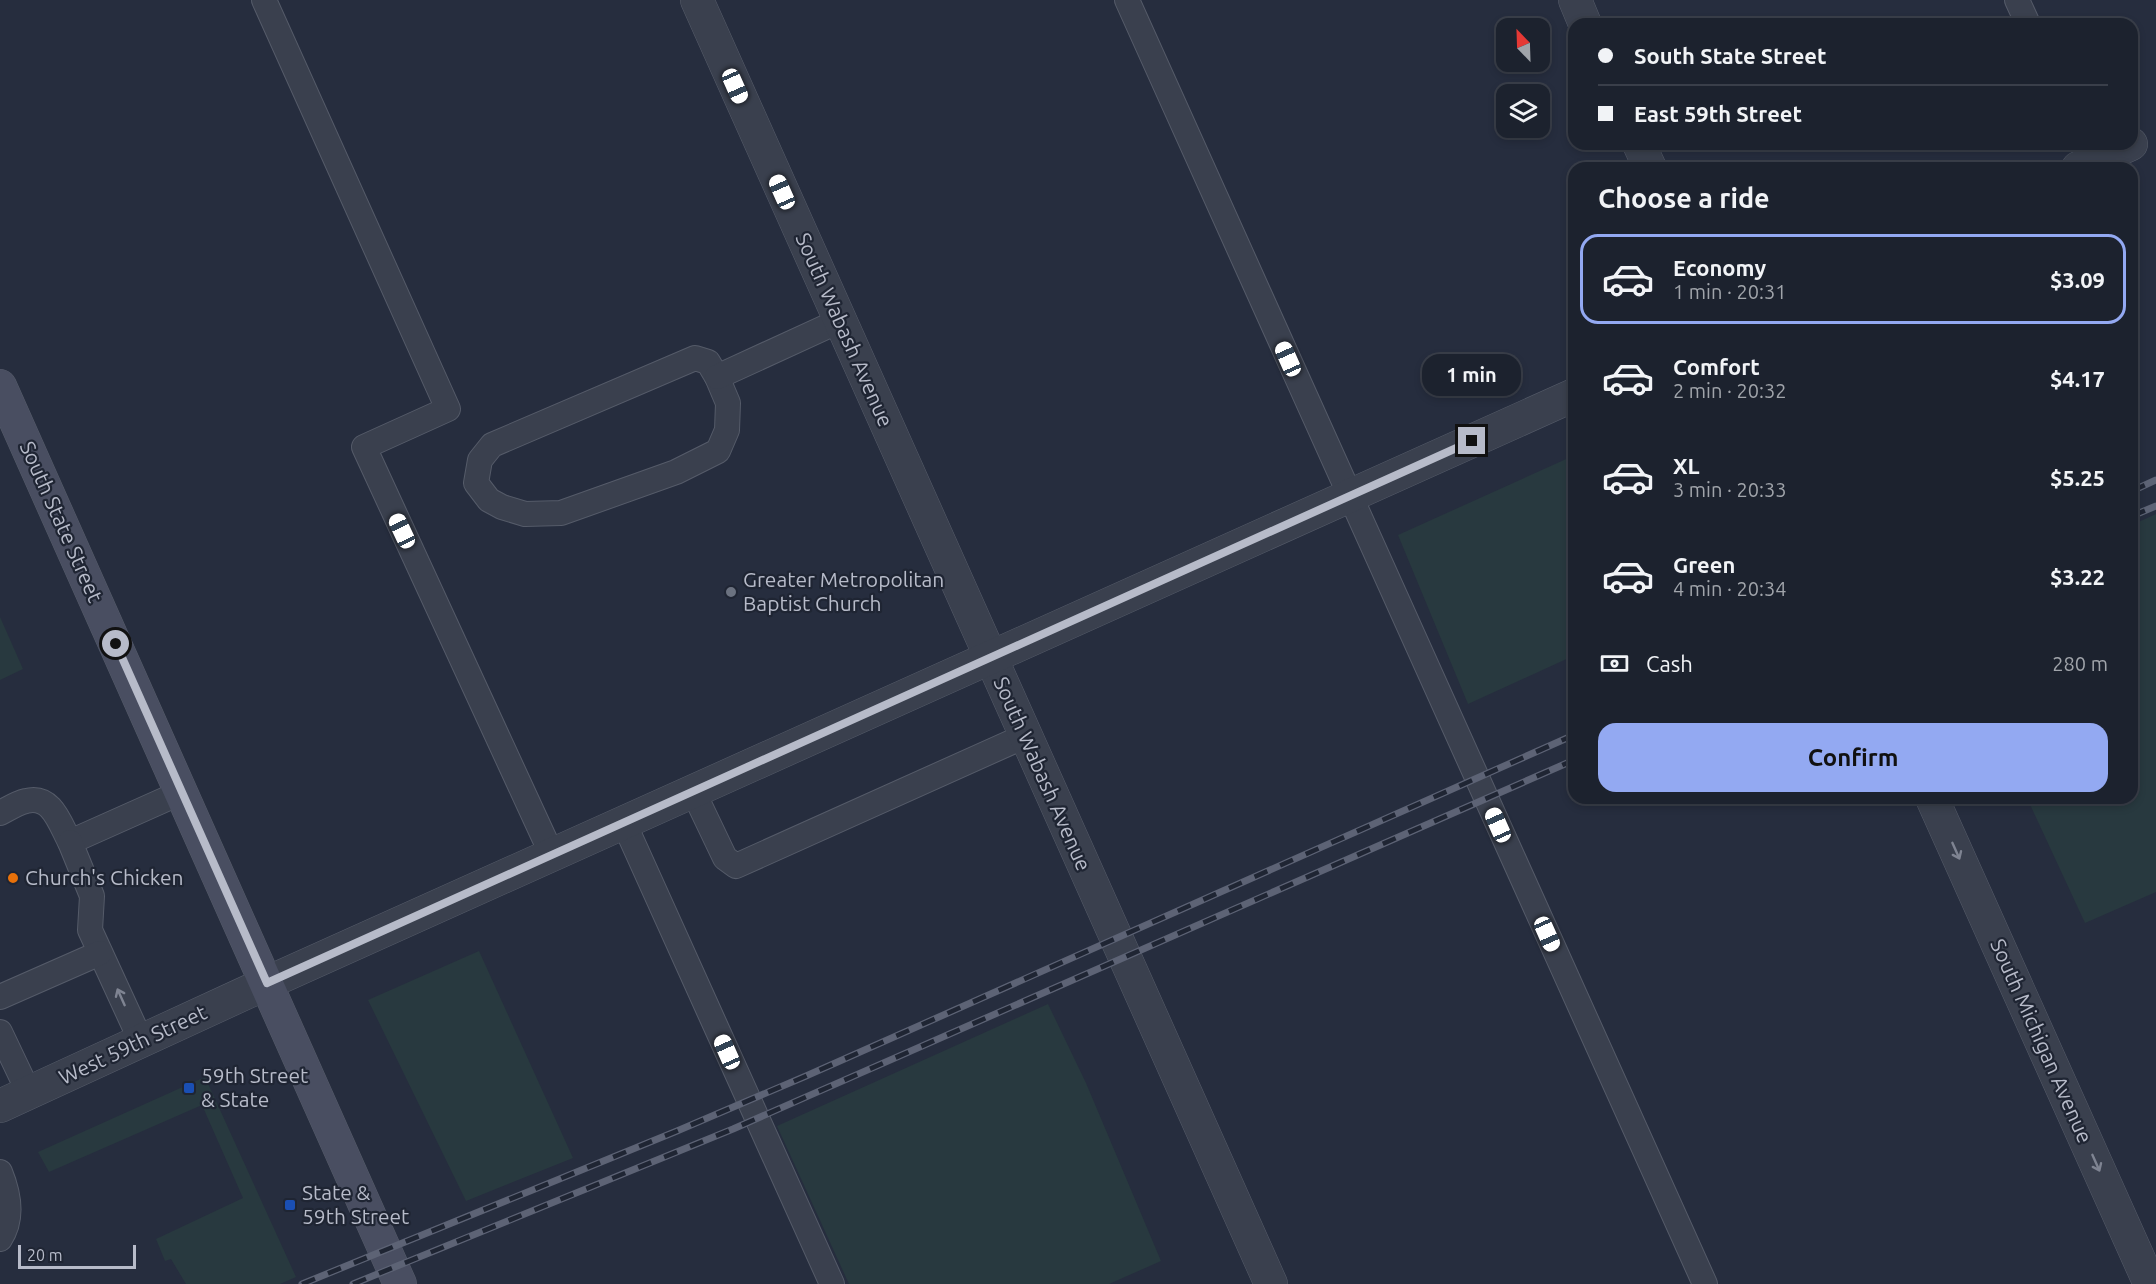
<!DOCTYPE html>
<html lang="en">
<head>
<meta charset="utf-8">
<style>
  :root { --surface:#1c222e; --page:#252a36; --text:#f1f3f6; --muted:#a0a4aa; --line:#3a3f4a; --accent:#93a9f2 }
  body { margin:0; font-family:Ubuntu,sans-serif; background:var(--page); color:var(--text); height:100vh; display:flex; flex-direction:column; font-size:22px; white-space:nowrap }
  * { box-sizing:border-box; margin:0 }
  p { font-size:20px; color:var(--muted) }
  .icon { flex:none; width:33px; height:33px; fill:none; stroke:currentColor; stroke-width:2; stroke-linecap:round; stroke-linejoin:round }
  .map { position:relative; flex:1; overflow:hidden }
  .sheet { position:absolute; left:1568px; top:162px; width:570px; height:642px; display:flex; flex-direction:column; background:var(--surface); border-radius:18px; box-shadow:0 3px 9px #0003,0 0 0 2px var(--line) }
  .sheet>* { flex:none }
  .hud { position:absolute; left:1568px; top:18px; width:570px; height:132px; border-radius:18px; box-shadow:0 3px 9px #0003,0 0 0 2px var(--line); display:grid; align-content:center; height:132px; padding:0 30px; background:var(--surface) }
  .needle { width:39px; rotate:337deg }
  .buttons { position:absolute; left:1496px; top:18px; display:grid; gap:12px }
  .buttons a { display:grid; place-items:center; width:54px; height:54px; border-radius:12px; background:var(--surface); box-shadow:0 3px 9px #0003,0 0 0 2px var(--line); font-size:30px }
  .scale { position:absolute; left:18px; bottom:15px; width:118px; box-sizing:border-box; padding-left:6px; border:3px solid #b7bbc9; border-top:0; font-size:16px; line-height:21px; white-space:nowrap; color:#b7bbc9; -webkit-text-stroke:4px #1f2533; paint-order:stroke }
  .end { position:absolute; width:27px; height:27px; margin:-14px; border:8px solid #b7bbc9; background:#111; box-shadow:0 0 0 3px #111 }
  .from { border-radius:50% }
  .bubble { position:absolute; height:42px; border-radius:18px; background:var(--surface); box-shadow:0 3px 9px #0003,0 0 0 2px var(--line); font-size:20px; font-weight:700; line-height:42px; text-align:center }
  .car { position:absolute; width:18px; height:36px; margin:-18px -9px; border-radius:8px; box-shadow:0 0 4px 2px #0007; background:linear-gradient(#fff 24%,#345 0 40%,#fff 0 76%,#345 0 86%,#fff 0) }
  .hud b { display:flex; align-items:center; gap:21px; height:57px; font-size:22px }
  .hud b+b { border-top:2px solid var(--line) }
  .hud i { width:15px; height:15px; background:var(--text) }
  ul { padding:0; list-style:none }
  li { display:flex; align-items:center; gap:18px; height:90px; margin:0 12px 9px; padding:0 18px; border:3px solid transparent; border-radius:18px }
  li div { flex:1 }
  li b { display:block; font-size:22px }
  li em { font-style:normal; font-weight:700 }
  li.on { border-color:var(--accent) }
  li>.icon { width:54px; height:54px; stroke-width:1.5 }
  h2 { padding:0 30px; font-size:27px; line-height:72px }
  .pay { display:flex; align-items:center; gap:15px; height:66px; padding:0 30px; font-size:22px }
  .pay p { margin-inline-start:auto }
  .primary-button { display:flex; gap:12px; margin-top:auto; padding:12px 30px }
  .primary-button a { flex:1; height:69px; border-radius:18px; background:var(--accent); color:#111; font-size:24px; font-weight:700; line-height:69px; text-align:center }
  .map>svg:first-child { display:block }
</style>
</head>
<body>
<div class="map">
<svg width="2156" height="1284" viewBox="0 0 2156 1284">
  <rect width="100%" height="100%" fill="#262d3e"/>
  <g fill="#28393f">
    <path d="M1573 456V656L1468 704 1398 535Z"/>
    <path d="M2156 514V892L2085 923 2027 798H2132V525Z"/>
    <path d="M0 617 23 669 0 680Z"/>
    <path d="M479 951 573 1158 466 1201 368 1000Z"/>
    <path d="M1048 1004 1086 1083 1161 1261 1109 1284H849L777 1126Z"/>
    <path d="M205 1077 296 1277 280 1284H186L171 1259 165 1261 156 1239 243 1198 202 1105 49 1172 38 1152Z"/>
  </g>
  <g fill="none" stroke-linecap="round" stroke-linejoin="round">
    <defs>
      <g id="service">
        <path d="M264 0 448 409 364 447 552 855"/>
        <path d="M1127 0 1705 1284"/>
        <path d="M2017 0 2028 24"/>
        <path d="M695 358 708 362 717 377 728 403 727 430 718 451 676 472 561 513 525 514 502 507 489 500 476 483 480 460 492 445Z"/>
        <path d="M717 377 839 321"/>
        <path d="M693 791 725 858 736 866 1025 736"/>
        <path d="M0 813C8 809 17 803 26 801 52 794 60 824 70 842L182 792"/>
        <path d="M624 823 832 1284"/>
        <path d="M70 842 92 896 90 930 141 1041"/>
        <path d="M0 997 100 953"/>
        <path d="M0 1032 29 1093"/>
        <path d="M0 1172C9 1194 14 1218 0 1239"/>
      </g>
      <path id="minor" d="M697 0 1271 1284"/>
      <g id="tertiary">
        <path d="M1575 0 1585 24"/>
        <path d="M1639 144 1650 168"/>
        <path d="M2078 168 2131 144"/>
        <path d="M1932 798 2150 1284"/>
        <path d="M0 1106 267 983 1574 395"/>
      </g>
      <path id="secondary" d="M0 386 400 1284"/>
    </defs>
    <use href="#service" stroke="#555b69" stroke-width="26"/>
    <use href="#minor" stroke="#555b69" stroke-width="34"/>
    <use href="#tertiary" stroke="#555b69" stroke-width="34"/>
    <use href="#secondary" stroke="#555b69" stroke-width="34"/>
    <use href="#service" stroke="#3a404e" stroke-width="24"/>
    <use href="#minor" stroke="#3a404e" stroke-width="33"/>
    <use href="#tertiary" stroke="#3a404e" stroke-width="33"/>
    <use href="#secondary" stroke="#494e61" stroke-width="33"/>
    <defs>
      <g id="rail">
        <path d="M2132 491 2156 480"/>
        <path d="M2132 516 2156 506"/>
        <path d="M302 1284 677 1131 806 1076 1574 735"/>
        <path d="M353 1284 733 1129 1574 760"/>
      </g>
    </defs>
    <use href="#rail" stroke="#5d6375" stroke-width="7"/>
    <use href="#rail" stroke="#1f2533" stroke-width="4.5" stroke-dasharray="14" stroke-linecap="butt"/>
  </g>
  <defs><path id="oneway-shaft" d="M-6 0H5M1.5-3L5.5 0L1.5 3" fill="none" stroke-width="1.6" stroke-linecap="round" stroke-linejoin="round" transform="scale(1.5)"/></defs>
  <g stroke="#7f8492">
    <use href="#oneway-shaft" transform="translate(1956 851) rotate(66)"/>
    <use href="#oneway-shaft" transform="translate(121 997) rotate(-114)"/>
    <use href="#oneway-shaft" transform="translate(2096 1163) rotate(66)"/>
  </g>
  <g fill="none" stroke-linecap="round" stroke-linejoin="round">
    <path stroke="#b7bbc9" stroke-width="8" d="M116 644 267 983 1472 441"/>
  </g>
  <circle fill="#6b7280" stroke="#1f2533" stroke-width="2" cx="731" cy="592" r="6"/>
  <circle fill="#e8710a" stroke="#1f2533" stroke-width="2" cx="13" cy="878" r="6"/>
  <g fill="#1a4fb4" stroke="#1f2533" stroke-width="2">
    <rect x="183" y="1082" width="12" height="12" rx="3"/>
    <rect x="284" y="1199" width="12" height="12" rx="3"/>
  </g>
  <g text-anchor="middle" stroke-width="4.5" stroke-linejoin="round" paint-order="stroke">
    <g font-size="21" fill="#b7bbc9" stroke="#1f2533">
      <text transform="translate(844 330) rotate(66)" y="7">South Wabash Avenue</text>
      <text transform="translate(61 522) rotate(66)" y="7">South State Street</text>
      <text transform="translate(1042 774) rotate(66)" y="7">South Wabash Avenue</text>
      <text transform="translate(2041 1041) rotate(66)" y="7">South Michigan Avenue</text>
      <text transform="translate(133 1045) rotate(-25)" y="7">West 59th Street</text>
    </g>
    <g font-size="21" fill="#b7bbc9" stroke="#1f2533" text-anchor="start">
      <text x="743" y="587">Greater Metropolitan<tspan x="743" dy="24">Baptist Church</tspan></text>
      <text x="25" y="885">Church's Chicken</text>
      <text x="201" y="1083">59th Street<tspan x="201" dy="24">&amp; State</tspan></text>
      <text x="302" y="1200">State &amp;<tspan x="302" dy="24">59th Street</tspan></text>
    </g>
  </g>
</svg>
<div class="buttons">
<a><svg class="needle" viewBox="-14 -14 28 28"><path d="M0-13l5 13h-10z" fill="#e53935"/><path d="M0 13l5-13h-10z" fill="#a0a4aa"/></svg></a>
<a><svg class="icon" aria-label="layers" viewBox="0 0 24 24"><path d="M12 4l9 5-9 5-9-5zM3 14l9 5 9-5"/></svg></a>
</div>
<div class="scale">20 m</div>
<i class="end from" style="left:116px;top:644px"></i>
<i class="end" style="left:1472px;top:441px"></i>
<div class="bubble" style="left:1422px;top:354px;width:99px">1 min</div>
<i class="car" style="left:735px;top:86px;rotate:156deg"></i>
<i class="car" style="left:782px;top:192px;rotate:336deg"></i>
<i class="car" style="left:1288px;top:359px;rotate:336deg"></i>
<i class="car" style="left:402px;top:531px;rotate:335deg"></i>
<i class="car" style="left:1498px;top:825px;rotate:336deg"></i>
<i class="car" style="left:1547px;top:934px;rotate:156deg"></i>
<i class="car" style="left:727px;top:1052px;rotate:336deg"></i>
<div class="hud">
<b><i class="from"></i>South State Street</b>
<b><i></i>East 59th Street</b>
</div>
<section class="sheet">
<h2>Choose a ride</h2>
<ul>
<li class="on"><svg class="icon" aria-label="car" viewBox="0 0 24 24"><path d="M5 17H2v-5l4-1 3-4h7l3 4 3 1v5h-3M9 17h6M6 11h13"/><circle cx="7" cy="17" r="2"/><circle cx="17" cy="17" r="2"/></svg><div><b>Economy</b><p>1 min · 20:31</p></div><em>$3.09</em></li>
<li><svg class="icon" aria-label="car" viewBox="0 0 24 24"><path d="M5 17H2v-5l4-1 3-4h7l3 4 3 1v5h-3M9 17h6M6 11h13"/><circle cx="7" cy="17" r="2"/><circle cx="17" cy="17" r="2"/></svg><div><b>Comfort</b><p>2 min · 20:32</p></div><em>$4.17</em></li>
<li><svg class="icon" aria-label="car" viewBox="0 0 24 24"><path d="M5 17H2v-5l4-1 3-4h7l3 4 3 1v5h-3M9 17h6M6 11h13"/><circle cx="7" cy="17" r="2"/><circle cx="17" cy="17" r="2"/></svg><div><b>XL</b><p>3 min · 20:33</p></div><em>$5.25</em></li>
<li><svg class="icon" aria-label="car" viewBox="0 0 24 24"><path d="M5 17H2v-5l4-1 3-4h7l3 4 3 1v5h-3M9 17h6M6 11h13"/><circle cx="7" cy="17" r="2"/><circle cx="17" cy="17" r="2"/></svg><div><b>Green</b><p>4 min · 20:34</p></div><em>$3.22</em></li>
</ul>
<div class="pay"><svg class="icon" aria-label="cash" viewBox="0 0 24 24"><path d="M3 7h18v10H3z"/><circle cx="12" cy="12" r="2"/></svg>Cash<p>280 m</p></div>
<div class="primary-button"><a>Confirm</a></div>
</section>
</div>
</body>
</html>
